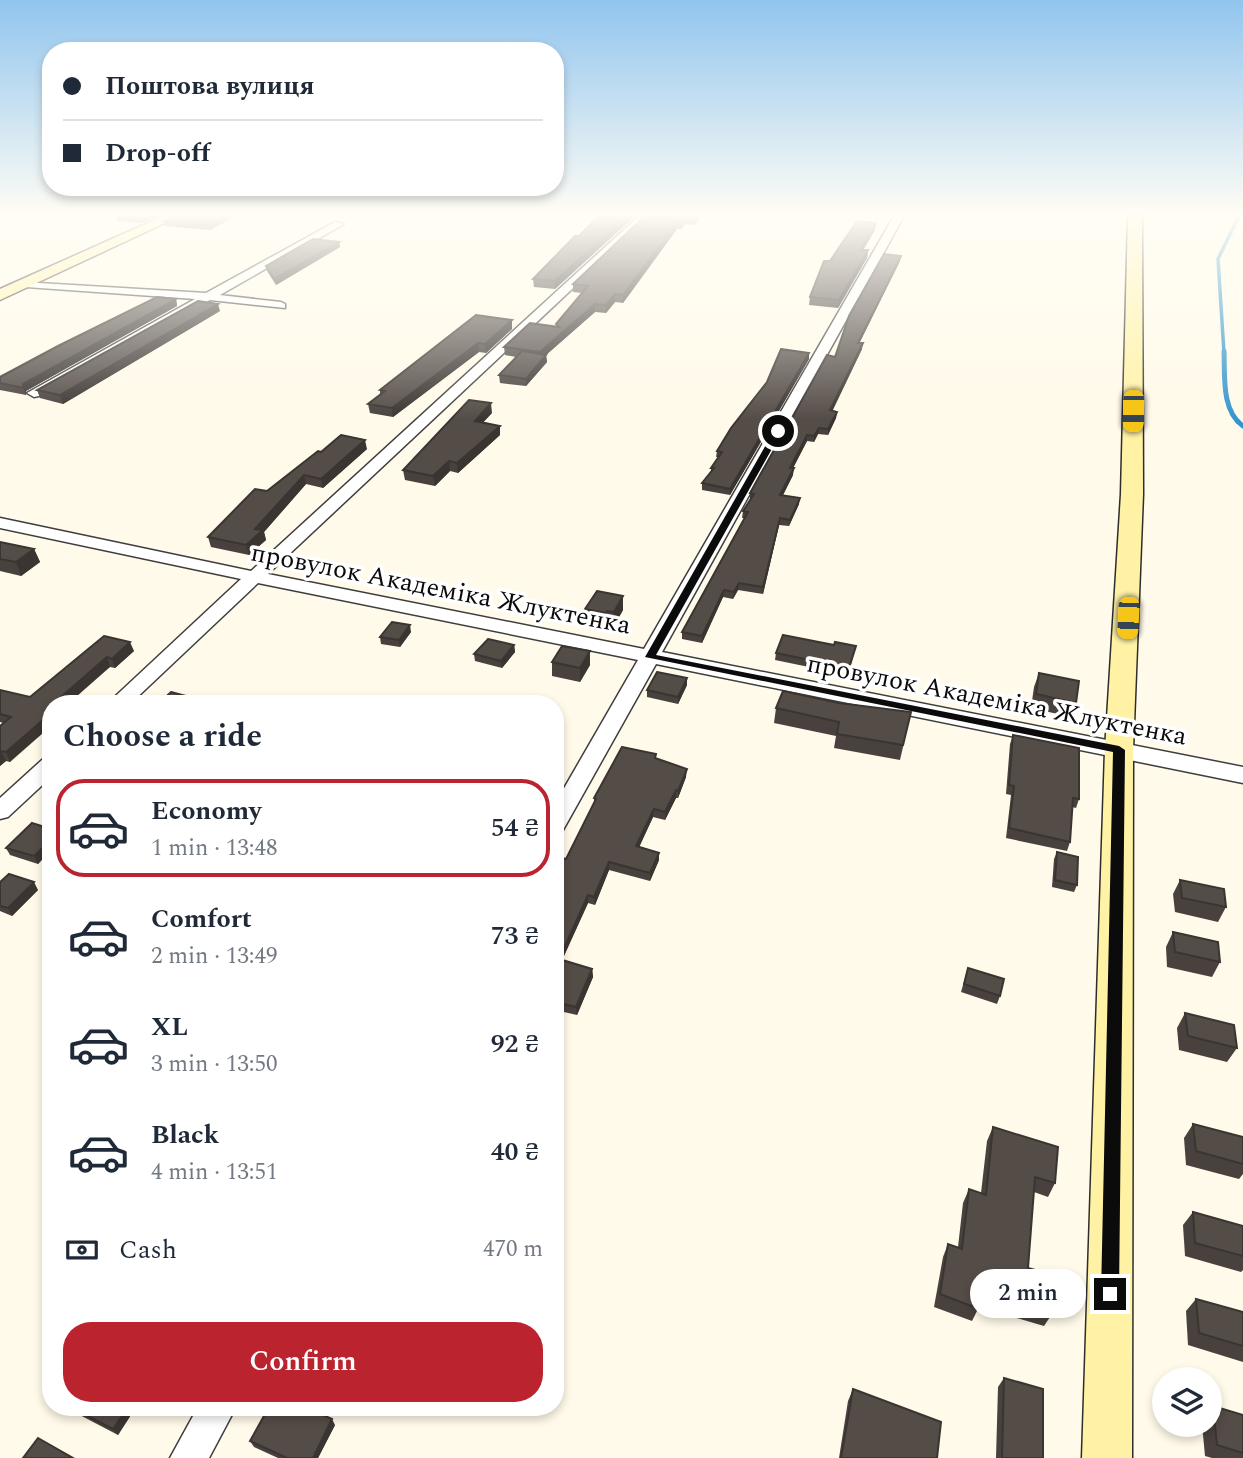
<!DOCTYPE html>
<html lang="en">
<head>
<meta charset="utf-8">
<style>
  :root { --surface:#fff; --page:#f2f2f3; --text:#1f2937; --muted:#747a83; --line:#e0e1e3; --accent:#bb232f }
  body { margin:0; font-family:Spectral,serif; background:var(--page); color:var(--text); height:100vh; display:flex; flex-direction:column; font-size:26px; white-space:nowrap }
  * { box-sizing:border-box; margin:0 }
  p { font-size:23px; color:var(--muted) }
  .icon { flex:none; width:38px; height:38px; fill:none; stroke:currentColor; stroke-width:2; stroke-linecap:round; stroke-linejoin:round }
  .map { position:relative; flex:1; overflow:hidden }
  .sheet { position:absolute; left:42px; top:695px; width:522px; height:721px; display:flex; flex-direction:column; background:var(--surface); border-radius:28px; box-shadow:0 4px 10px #0003 }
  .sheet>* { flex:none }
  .guide { position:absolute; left:42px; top:42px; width:522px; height:154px; border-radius:28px; box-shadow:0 4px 10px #0003; display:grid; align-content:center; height:154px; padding:0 21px; background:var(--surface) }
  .fabs { position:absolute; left:1152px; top:1367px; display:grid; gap:14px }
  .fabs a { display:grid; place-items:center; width:70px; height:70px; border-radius:50%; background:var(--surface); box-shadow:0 4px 10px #0003; font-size:35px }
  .end { position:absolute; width:32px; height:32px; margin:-16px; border:9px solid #0b0b0b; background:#fff; box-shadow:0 0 0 4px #fff }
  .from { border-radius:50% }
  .bubble { position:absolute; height:49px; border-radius:24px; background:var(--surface); box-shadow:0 4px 10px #0003; font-size:23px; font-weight:600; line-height:49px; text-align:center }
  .car { position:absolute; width:21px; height:42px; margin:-21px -10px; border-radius:9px; box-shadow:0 0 5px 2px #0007; background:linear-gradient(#f5c518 24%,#345 0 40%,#f5c518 0 76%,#345 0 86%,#f5c518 0) }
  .guide b { display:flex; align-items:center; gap:24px; height:66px; font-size:26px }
  .guide b+b { border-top:2px solid var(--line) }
  .guide i { width:18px; height:18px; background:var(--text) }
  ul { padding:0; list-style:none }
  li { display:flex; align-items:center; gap:21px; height:98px; margin:0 14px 10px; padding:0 7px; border:4px solid transparent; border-radius:28px }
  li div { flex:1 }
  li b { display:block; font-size:26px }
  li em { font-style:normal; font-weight:600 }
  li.current { border-color:var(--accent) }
  li>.icon { width:63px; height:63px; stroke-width:1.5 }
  h2 { padding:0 21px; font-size:32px; line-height:84px }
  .pay { display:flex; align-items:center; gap:18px; height:77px; padding:0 21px; font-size:26px }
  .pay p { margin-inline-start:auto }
  .cta { display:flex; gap:14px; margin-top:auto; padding:14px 21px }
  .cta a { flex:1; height:80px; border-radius:28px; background:var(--accent); color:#fff; font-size:28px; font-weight:600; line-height:80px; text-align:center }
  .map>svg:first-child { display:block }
</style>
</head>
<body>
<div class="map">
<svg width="1243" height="1458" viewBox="0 0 1243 1458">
  <rect width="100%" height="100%" fill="#fffae9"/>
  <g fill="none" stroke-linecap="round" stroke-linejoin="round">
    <path stroke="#3496ce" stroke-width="3.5" d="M1224 353 1218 259 1239 216"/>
    <path stroke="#3496ce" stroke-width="5" d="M1224 351C1225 375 1221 411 1243 426"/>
    <defs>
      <g id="street">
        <path d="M639 216H650L268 574 644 649 894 216H904L662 652 1243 767V783L656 664 563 830 555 832V804L638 660 258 583 130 704H107L241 579 0 528V518L251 571Z"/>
        <path d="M335 222 344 224 220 295 281 302 285 304V308L210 300 39 396 34 397 27 393 195 299 26 287 20 284 22 282 206 293Z"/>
        <path d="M51 757V777L8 817 0 819V798L43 759Z"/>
        <path d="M198 1407H236L209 1458H170Z"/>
      </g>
      <g id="secondary">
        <path d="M163 216H180L0 300V289Z"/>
        <path d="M1128 216H1142L1143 494 1133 750 1132 1458H1082L1105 750 1121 494Z"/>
      </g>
    </defs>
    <use href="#street" stroke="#3e3e3e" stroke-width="3"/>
    <use href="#secondary" stroke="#2d2d2d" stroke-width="3"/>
    <use href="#street" fill="#fff" fill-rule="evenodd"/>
    <use href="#secondary" fill="#fff2a4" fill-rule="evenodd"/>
  </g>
  <g fill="#48413d">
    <path d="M116 216H157L141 223 117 221Z"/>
    <path d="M174 216H236L210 230 165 226 164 221Z"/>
    <path d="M599 216H635L555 289 534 287 533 279Z"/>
    <path d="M645 216H700L695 225 685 224 681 229H677L623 303 615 302 606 313 595 312 546 355 547 362 526 386 500 383 499 375 516 357 505 355 504 347 556 327V324L582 293 573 292V284Z"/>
    <path d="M876 223 875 230 863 250H868L867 258 838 308 809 305 810 297 830 261Z"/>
    <path d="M339 242 340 247 276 285 267 271 266 266Z"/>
    <path d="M900 261 859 343 862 349 832 411 837 412 836 418 828 435 818 434 814 442 807 441 793 468V475L783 495 799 504 789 526 779 525 763 594 738 590 733 599 723 597 702 643 682 639V632L744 518H742L743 511 750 500V493L835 357Z"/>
    <path d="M176 299 177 306 26 391V395L0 390V377Z"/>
    <path d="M220 311 63 404 40 398 37 390Z"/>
    <path d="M476 315 512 329 486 353 479 352 393 417 370 413 368 404 380 394V390Z"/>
    <path d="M809 353V359L730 495 702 490V483L711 472V468L718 457H716L717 451Z"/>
    <path d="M492 413 483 422 500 426V435L458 473 450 471 435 486 405 480 403 470Z"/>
    <path d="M367 449 323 488 306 484 264 532 266 540 249 555 211 547 208 537 321 452Z"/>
    <path d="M0 542 34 549 40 562 21 576 0 571Z"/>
    <path d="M623 596V610L614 626 607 624 606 627 586 623 585 609Z"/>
    <path d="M411 632 400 647 381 644 380 637Z"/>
    <path d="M104 636 134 651 115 668 110 667 51 704 10 762 6 761 0 766 3 723 0 722V690L30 697Z"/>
    <path d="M514 645 515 652 502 668 475 661 474 654Z"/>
    <path d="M834 645 856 646 848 675 775 660 776 653Z"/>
    <path d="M590 651V665L580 682 552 676V662Z"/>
    <path d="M1039 673 1076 703 1071 717 1031 708 1034 687Z"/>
    <path d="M687 685 678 704 647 697V690Z"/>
    <path d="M839 703 911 712 900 760 834 748 836 736 774 723 776 708Z"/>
    <path d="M1013 735 1079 799 1076 808 1072 807 1070 842 1067 851 1006 838 1011 795 1006 794 1010 744Z"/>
    <path d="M656 754V758L686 777 678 798H676L665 820 653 817 639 847 659 853V860L650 881 609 870 595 905 588 903 562 960 592 969 593 977 577 1015 555 1010V871L566 859 594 804V798Z"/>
    <path d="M51 829V850L38 864 10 855 6 848Z"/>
    <path d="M1057 852 1077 885 1074 892 1052 887 1054 859Z"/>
    <path d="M1180 880 1226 907 1218 922 1175 912 1173 894Z"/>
    <path d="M0 882 38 890 12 916 0 911Z"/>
    <path d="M1173 932 1220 962 1212 977 1167 967 1166 947Z"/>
    <path d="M968 968 1000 996 997 1004 961 992Z"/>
    <path d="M1185 1013 1237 1048 1227 1062 1179 1050 1177 1028Z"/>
    <path d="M1193 1124 1243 1137V1174L1239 1179 1186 1165 1184 1138Z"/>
    <path d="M993 1127 1055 1183 1048 1197 1034 1192 1028 1268 1052 1314 1044 1326 979 1307 972 1321 934 1307 943 1257 948 1244 958 1247 963 1203 969 1189 981 1193 987 1141Z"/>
    <path d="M1193 1212 1243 1226V1270L1241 1272 1185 1256 1183 1225Z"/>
    <path d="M1196 1299 1243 1312V1362L1188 1345 1186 1311Z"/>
    <path d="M1004 1378 1043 1458H996L998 1387Z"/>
    <path d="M853 1389 937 1458H839L848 1401Z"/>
    <path d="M1213 1406 1243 1415V1458H1212L1205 1456 1202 1424H1209V1409Z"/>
    <path d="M70 1407H136L118 1435 76 1413Z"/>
    <path d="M335 1425 318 1458H278L254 1447 250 1441Z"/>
  </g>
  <g fill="#3b3532">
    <path d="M144 216H157L141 223 139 218Z"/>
    <path d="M226 216H236L210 230 209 225Z"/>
    <path d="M628 216H635L555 289V281Z"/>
    <path d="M697 216H700L695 225 696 218Z"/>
    <path d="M685 217V224L681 229V222Z"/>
    <path d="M678 221 677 229 623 303V295Z"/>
    <path d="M876 223 875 230 859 257 860 250Z"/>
    <path d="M339 242 340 247 276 285 274 279Z"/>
    <path d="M868 250 867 258 838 308 839 300Z"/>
    <path d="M901 256 900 261 857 348 858 343Z"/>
    <path d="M615 294V302L606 313V305Z"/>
    <path d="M176 299 177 306 26 391V395L23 388V384Z"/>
    <path d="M218 304 220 311 63 404 60 395Z"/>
    <path d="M595 304V312L546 355 547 362 526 386V379L541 360 540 352Z"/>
    <path d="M512 320V329L486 353 485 344Z"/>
    <path d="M478 343 479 352 393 417 392 408Z"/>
    <path d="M863 343 862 349 830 416V410Z"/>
    <path d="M809 353V359L730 495V489Z"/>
    <path d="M491 403 492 413 476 430 475 421Z"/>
    <path d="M837 412 836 418 828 435V429Z"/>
    <path d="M500 426V435L458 473 457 463Z"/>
    <path d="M819 428 818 434 814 442V436Z"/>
    <path d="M807 435V441L790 474V468Z"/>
    <path d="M365 440 367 449 323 488 321 479Z"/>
    <path d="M449 461 450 471 435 486 433 476Z"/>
    <path d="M794 468 793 475 780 501V495Z"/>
    <path d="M304 475 306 484 264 532 266 540 249 555 246 545 255 529Z"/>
    <path d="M800 498 799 504 789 526 790 520Z"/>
    <path d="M780 518 779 525 763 594V587Z"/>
    <path d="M34 549 40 562 21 576 16 562Z"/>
    <path d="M739 583 738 590 733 599 734 592Z"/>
    <path d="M724 590 723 597 702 643V636Z"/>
    <path d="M623 596V610L614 626V612Z"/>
    <path d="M607 611V624L606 627V613Z"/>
    <path d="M410 625 411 632 400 647 399 640Z"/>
    <path d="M130 642 134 651 115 668 112 659Z"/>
    <path d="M514 645 515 652 502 668 501 661Z"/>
    <path d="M590 651V665L580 682V668Z"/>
    <path d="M107 657 110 667 68 704H53Z"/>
    <path d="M687 678V685L678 704V697Z"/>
    <path d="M51 713V726L10 762 6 752Z"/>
    <path d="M1 751 6 761 0 766V752Z"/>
    <path d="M687 769 686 777 678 798V791Z"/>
    <path d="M676 790V798L665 820V812Z"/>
    <path d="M654 809 653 817 636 854V846Z"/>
    <path d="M51 840V850L38 864 34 856Z"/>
    <path d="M659 853V860L650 881V873Z"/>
    <path d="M609 862V870L595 905 594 897Z"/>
    <path d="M34 882 38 890 12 916 8 908Z"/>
    <path d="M588 895V903L559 967V959Z"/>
    <path d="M592 969 593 977 577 1015 576 1007Z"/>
    <path d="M128 1407H136L118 1435 113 1429Z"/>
    <path d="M332 1419 335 1425 318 1458H313Z"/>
  </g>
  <g fill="#544c47" stroke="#3b3532" stroke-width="2">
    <path d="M118 216H144L139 218Z"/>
    <path d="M174 216H226L209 225 164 221Z"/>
    <path d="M599 216H628L555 281 533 279 575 236H579Z"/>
    <path d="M645 216H697L696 218 685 217 681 222 678 221 623 295 615 294 606 305 595 304 540 352 504 347 530 323 559 327 556 324 588 286 573 284Z"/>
    <path d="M857 221 876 223 860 250H868L839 300 810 297 824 261H830Z"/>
    <path d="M313 239 339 242 274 279 266 266Z"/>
    <path d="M884 254 901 256 858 343H863L830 410 837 412 828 429 819 428 814 436 807 435 790 468H794L780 495 800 498 790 520 780 518 763 587 739 583 734 592 724 590 702 636 682 632 748 512 743 511 754 494 750 493 827 355 835 357 849 316Z"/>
    <path d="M157 297 176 299 23 384V388L0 383V377L58 346Z"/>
    <path d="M198 301 218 304 60 395 37 390Z"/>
    <path d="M476 315 512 320 485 344 478 343 392 408 368 404 385 391 380 390Z"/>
    <path d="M781 349 809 353 730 489 702 483 714 468H711L722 452 717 451 731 428 767 382Z"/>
    <path d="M522 351 546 355 526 379 499 375Z"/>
    <path d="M469 400 491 403 475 421 500 426 457 463 449 461 433 476 403 470Z"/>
    <path d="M341 435 365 440 321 479 304 475 255 529 263 530 246 545 208 537 255 489 267 491 318 451 321 452Z"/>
    <path d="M0 542 34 549 16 562 0 559Z"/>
    <path d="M597 591 623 596 614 612 607 611 606 613 585 609Z"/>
    <path d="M392 622 410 625 399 640 380 637Z"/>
    <path d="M783 635 834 645 835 642 856 646 849 668 776 653Z"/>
    <path d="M104 636 130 642 112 659 107 657 53 704H51V713L6 752 1 751 0 752V726L11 717 0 714V690L30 697Z"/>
    <path d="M488 639 514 645 501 661 474 654Z"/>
    <path d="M562 646 590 651 580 668 552 662Z"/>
    <path d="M657 672 687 678 678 697 647 690Z"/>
    <path d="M1039 673 1079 681 1076 703 1036 694Z"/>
    <path d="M783 691 839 703 911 712 903 745 837 734 839 722 776 708Z"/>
    <path d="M171 692 201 700 198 704H158Z"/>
    <path d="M1013 735 1079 748V799L1073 798 1070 842 1009 828 1014 786 1009 785Z"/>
    <path d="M622 747 656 754 655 758 687 769 678 791 676 790 665 812 654 809 636 846 659 853 650 873 609 862 594 897 588 895 559 959 592 969 576 1007 555 1002V871L561 858 566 859 596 799 594 798Z"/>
    <path d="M32 823 51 829V840L34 856 6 848Z"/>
    <path d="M1057 852 1078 857 1077 885 1055 880Z"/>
    <path d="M9 874 34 882 8 908 0 906V882Z"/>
    <path d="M1180 880 1224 889 1226 907 1182 898Z"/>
    <path d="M1173 932 1218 942 1220 962 1175 952Z"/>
    <path d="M968 968 1004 979 1000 996 964 984Z"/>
    <path d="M1185 1013 1234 1025 1237 1048 1188 1036Z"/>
    <path d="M1193 1124 1243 1137V1164L1196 1151Z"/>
    <path d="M993 1127 1058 1147 1055 1183 1035 1177 1028 1268 1053 1275 1052 1314 981 1293 979 1309 940 1294 948 1244 962 1249 969 1189 986 1195Z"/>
    <path d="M1193 1212 1243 1226V1256L1195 1243Z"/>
    <path d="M1196 1299 1243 1312V1346L1199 1333Z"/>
    <path d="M1004 1378 1043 1389V1458H1002Z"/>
    <path d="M853 1389 941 1422 937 1458H841Z"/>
    <path d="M1213 1406 1243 1415V1453L1217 1445Z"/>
    <path d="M70 1407H128L113 1429Z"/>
    <path d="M269 1407H305L332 1419 313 1458H287L250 1441Z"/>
    <path d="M38 1438 73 1458H23Z"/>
  </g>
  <linearGradient id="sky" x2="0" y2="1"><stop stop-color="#91c5ee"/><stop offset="0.51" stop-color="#fffdf5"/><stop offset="1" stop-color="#fffdf5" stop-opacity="0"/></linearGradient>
  <rect width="1243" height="420" fill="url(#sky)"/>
  <path fill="#0b0b0b" d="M775 429 782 431 656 655 1119 746 1125 750 1119 1294 1116 1301 1110 1303 1103 1301 1101 1294 1113 752 645 657Z"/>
  <g text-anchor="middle" stroke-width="7" stroke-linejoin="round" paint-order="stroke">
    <g font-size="26" fill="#0b0b0b" stroke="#fff">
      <text transform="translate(441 588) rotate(11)" y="9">провулок Академіка Жлуктенка</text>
      <text transform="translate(997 699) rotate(11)" y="9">провулок Академіка Жлуктенка</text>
    </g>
  </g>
</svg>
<div class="fabs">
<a><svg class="icon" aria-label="layers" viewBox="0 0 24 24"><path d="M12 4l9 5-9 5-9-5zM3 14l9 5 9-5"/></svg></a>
</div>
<i class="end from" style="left:778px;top:431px"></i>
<i class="end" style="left:1110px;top:1294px"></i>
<div class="bubble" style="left:970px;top:1269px;width:116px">2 min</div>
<i class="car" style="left:1133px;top:411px;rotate:181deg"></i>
<i class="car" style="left:1128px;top:618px;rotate:183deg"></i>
<div class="guide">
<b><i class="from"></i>Поштова вулиця</b>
<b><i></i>Drop-off</b>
</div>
<section class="sheet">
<h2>Choose a ride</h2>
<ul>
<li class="current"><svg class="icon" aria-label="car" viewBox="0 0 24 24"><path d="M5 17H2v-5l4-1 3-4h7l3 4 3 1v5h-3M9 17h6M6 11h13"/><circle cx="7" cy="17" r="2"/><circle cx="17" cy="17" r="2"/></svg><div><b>Economy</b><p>1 min · 13:48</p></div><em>54 ₴</em></li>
<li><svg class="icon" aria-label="car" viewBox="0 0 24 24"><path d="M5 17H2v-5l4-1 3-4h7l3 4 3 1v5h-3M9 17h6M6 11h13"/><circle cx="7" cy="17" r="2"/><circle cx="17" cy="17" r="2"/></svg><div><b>Comfort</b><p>2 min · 13:49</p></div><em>73 ₴</em></li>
<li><svg class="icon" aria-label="car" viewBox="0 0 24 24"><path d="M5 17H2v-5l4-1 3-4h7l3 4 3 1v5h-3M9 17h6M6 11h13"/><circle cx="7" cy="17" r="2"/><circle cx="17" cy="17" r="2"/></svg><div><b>XL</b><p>3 min · 13:50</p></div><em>92 ₴</em></li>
<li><svg class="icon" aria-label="car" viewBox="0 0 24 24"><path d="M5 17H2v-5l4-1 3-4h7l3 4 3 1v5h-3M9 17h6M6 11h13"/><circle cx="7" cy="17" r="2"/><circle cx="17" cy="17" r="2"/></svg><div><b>Black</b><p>4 min · 13:51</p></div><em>40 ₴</em></li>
</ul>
<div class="pay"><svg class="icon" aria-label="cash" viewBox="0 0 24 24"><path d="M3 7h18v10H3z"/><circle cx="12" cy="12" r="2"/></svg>Cash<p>470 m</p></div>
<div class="cta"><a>Confirm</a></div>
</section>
</div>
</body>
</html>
